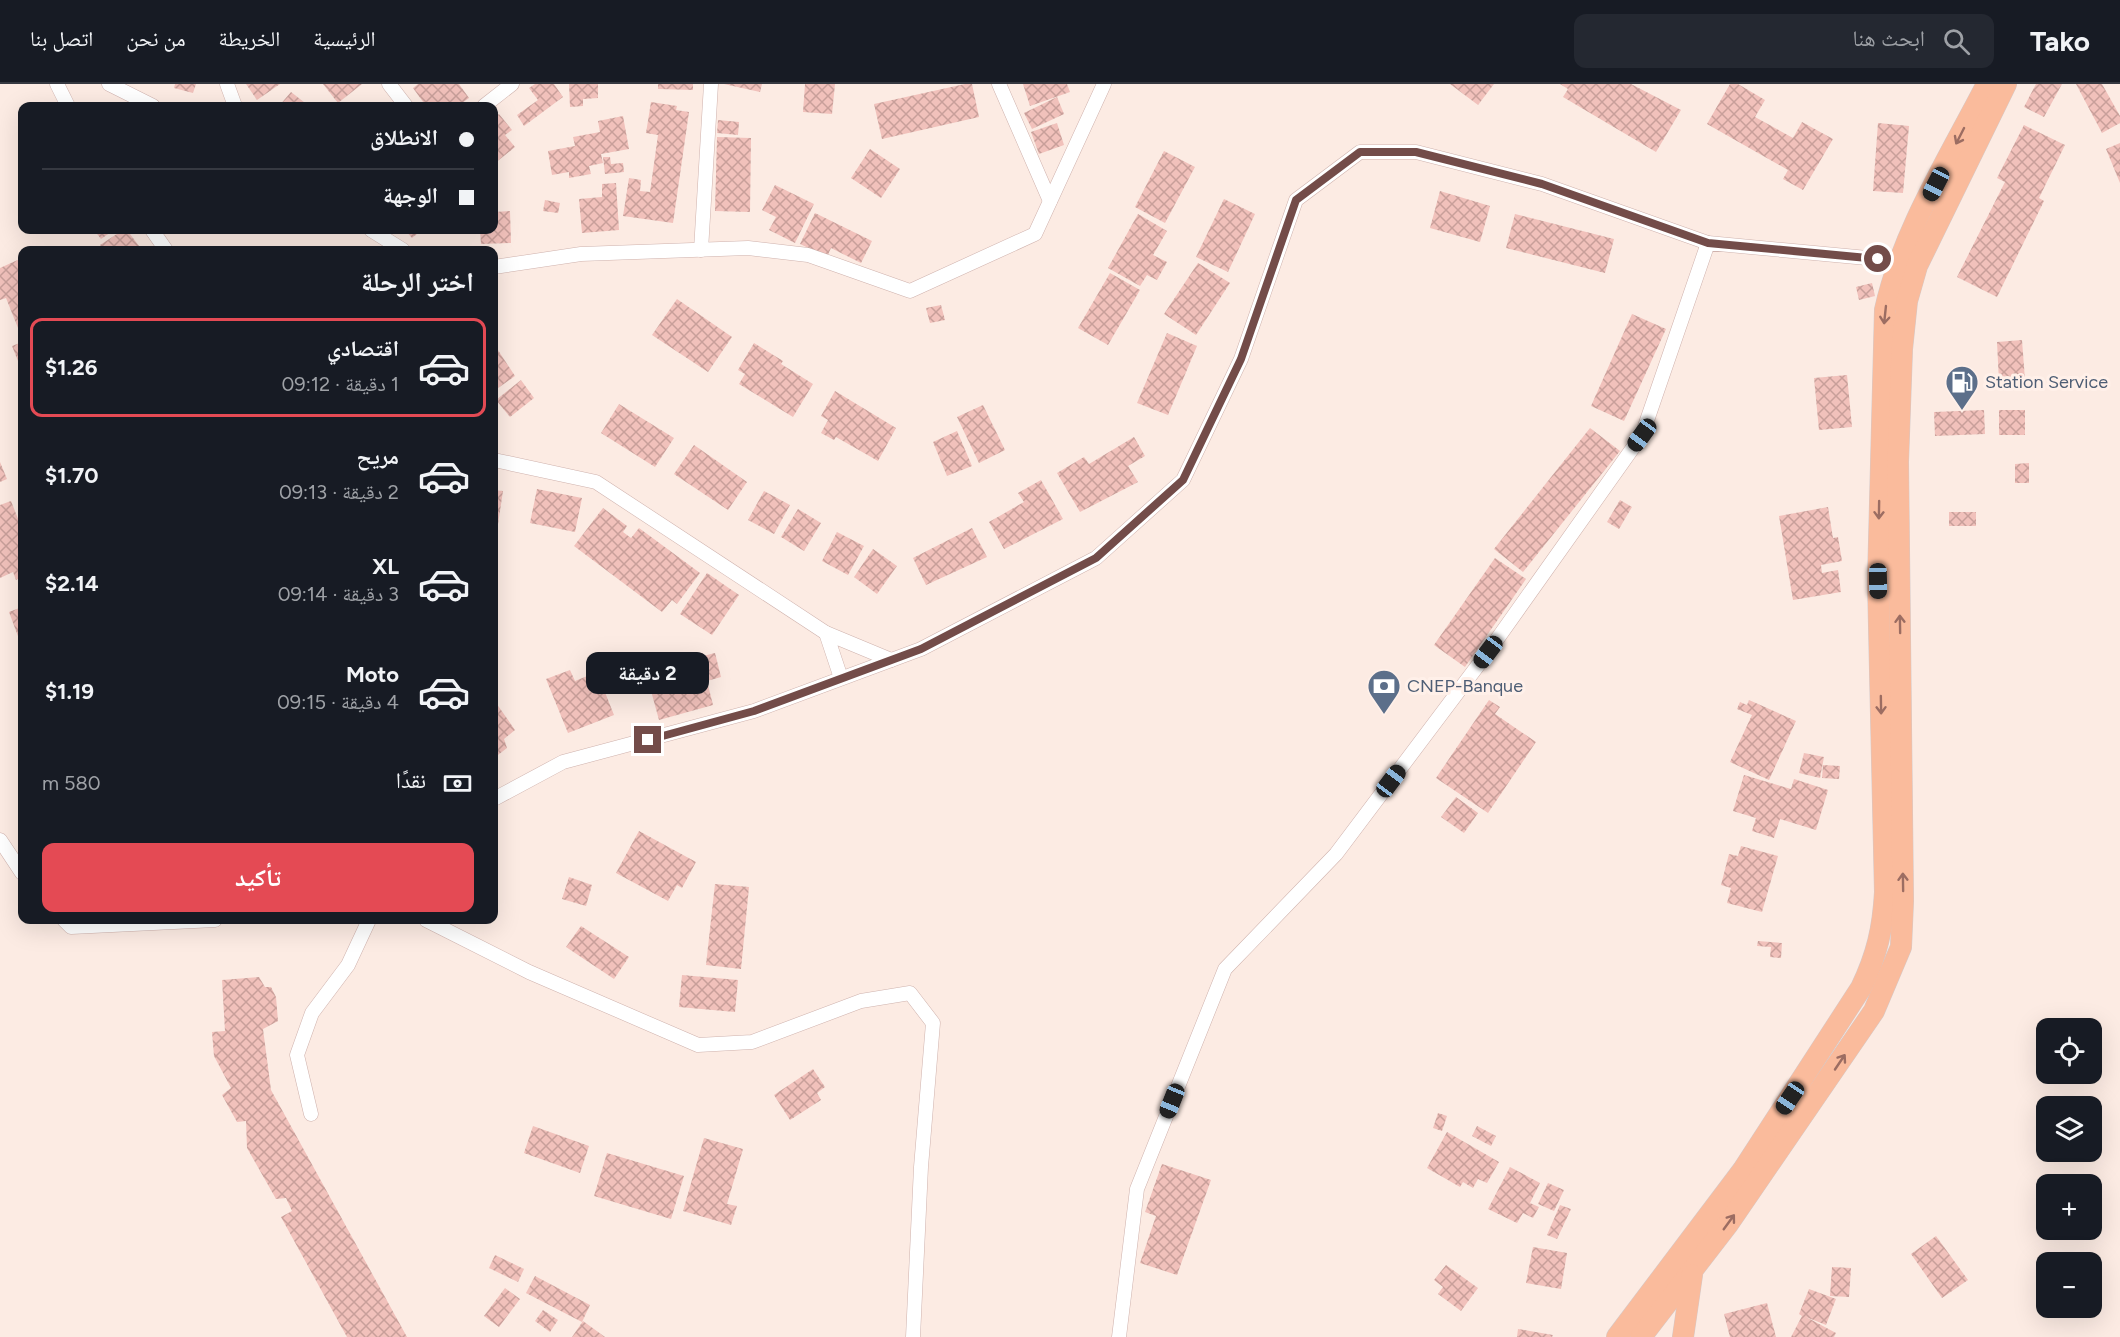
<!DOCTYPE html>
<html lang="ar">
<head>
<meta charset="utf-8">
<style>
  :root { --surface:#171b24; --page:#242831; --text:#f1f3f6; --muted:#9ea1a6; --line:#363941; --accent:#e44a54 }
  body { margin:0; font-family:Figtree,"Noto Naskh Arabic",sans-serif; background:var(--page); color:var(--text); direction:rtl; height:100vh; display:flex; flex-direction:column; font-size:22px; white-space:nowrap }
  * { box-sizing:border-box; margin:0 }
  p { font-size:20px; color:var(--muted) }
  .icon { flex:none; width:33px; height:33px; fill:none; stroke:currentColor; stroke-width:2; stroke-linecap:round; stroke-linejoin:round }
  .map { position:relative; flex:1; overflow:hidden; direction:ltr }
  .sheet { position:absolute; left:18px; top:162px; width:480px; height:678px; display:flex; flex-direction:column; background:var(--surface); border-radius:12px; box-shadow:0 6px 24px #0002; direction:rtl }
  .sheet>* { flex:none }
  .top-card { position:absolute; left:18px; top:18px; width:480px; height:132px; border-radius:12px; box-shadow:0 6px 24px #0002; direction:rtl; display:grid; align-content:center; height:132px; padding:0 24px; background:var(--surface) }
  .tools { position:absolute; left:2036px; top:934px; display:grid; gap:12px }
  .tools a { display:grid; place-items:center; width:66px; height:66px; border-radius:12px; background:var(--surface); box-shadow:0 6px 24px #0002; font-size:30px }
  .end { position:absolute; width:27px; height:27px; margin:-14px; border:8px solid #734c49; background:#fff; box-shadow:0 0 0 3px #fff }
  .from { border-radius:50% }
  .bubble { position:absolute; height:42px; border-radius:12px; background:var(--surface); box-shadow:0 6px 24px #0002; font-size:20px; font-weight:700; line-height:42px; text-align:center; direction:rtl }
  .car { position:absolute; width:18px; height:36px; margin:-18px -9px; border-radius:8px; box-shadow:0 0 4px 2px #0007; background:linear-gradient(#222 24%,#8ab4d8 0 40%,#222 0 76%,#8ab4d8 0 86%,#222 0) }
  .top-card b { display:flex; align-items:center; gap:21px; height:57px; font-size:22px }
  .top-card b+b { border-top:2px solid var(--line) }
  .top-card i { width:15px; height:15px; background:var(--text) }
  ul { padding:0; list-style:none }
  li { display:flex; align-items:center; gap:18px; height:99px; margin:0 12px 9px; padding:0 12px; border:3px solid transparent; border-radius:12px }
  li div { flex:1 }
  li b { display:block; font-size:22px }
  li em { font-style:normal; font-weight:700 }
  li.active { border-color:var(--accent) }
  li>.icon { width:54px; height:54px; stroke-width:1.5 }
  h2 { padding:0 24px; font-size:27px; line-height:72px }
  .pay { display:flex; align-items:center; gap:15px; height:66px; padding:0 24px; font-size:22px }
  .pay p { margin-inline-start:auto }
  .cta { display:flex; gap:12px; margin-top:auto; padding:12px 24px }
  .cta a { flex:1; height:69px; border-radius:12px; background:var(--accent); color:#fff; font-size:24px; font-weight:700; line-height:69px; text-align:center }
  header { display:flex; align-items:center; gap:36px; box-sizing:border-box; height:84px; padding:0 30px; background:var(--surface); border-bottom:2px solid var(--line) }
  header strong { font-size:28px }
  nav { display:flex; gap:33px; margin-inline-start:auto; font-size:21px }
  .search { width:420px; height:54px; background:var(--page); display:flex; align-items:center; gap:15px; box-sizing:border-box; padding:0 21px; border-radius:12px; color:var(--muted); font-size:22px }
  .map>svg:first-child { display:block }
</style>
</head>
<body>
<header>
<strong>Tako</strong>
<div class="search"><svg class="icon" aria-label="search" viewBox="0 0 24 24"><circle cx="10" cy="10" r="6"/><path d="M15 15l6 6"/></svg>ابحث هنا</div>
<nav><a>الرئيسية</a><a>الخريطة</a><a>من نحن</a><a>اتصل بنا</a></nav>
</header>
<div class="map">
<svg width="2120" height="1253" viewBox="0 0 2120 1253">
  <defs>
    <pattern id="building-cross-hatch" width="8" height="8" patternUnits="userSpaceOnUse" patternTransform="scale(1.5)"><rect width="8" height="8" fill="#f1c1bb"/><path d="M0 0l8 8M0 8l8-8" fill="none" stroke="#c89f9a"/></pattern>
  </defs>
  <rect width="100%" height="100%" fill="#fcebe3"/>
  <g fill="url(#building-cross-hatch)">
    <path d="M175 0H196L193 9 174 4Z"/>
    <path d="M246 0H280L257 16Z"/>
    <path d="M323 0H362L338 19Z"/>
    <path d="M418 0H459L469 14 458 22H426L413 4Z"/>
    <path d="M535 0H554L563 13 524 42 517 31 538 16 529 4Z"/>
    <path d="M569 0H598V14L583 15V22L570 23Z"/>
    <path d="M658 0H693V6L658 5Z"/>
    <path d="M724 0H762L760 8Z"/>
    <path d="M805 0H835L832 30 803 28Z"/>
    <path d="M965 0H972L979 33 882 55 874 20Z"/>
    <path d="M1023 0H1067L1070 8 1030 22Z"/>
    <path d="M1450 0H1494L1478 21Z"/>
    <path d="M1560 0H1631L1681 26 1656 68 1563 13 1568 5Z"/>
    <path d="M1730 0H1738L1765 16 1755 33 1793 54 1802 38 1833 55 1803 106 1783 95 1788 86 1707 40Z"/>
    <path d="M2036 0H2062L2044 33 2024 23Z"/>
    <path d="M2076 0H2102L2120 32V39L2102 49Z"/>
    <path d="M291 8 309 22H279Z"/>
    <path d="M1057 13 1064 30 1032 45 1024 29Z"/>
    <path d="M651 18 677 22 676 26 689 28 673 139 623 132 629 94 641 96 640 107 650 108 658 51 646 49Z"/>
    <path d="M499 30 512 46 505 51 515 63 494 80V34Z"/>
    <path d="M623 32 629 65 601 70 603 79 589 82 591 90 569 94V88L552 91 548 67 575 62 573 53 600 48 598 37Z"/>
    <path d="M718 36 739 38 738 51 717 49Z"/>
    <path d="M1057 39 1064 61 1039 70 1031 48Z"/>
    <path d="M1878 39 1909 42 1903 109 1873 107Z"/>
    <path d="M2024 41 2065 61 2039 114 2044 117 1997 213 1957 193 2005 98 1997 94Z"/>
    <path d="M717 53 751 54 750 128 715 127Z"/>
    <path d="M2120 59V99L2106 65Z"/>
    <path d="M870 65 900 85 881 114 851 94Z"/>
    <path d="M1164 67 1195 83 1165 139 1135 123Z"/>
    <path d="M603 73H610L611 80 623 79 624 88 605 90Z"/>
    <path d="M616 99 619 146 582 149 579 115 602 113V100Z"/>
    <path d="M775 101 814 120 795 159 769 146 776 133 762 126Z"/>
    <path d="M1440 107 1490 122 1480 158 1430 144Z"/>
    <path d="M1224 115 1255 130 1228 188 1196 173Z"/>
    <path d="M545 116 560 119 558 129 543 127Z"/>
    <path d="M510 127 511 159 481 160 480 146H494V128Z"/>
    <path d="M815 129 872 157 861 179 831 164 827 173 800 160Z"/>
    <path d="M1138 130 1167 147 1153 171 1167 178 1157 196 1147 191 1140 202 1108 184Z"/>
    <path d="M1515 130 1614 155 1605 189 1506 164Z"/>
    <path d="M94 146H114L101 155Z"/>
    <path d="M123 146H127L142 166H103L100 161Z"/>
    <path d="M405 146H422L412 154Z"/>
    <path d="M22 174V254L6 214 0 216V184Z"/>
    <path d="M1198 179 1230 199 1196 251 1164 230Z"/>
    <path d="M1110 189 1140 206 1108 261 1078 244Z"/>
    <path d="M1872 199 1875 212 1859 216 1856 203Z"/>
    <path d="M677 215 732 253 708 288 652 251Z"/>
    <path d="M941 221 945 236 930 239 926 224Z"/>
    <path d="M1632 230 1666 245 1624 337 1591 322Z"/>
    <path d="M1167 249 1197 262 1168 331 1137 319Z"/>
    <path d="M2022 256 2025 296 1999 298 1997 258Z"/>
    <path d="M22 258V287L12 262Z"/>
    <path d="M754 259 783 277 781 280 813 300 793 333 739 300 745 290 738 286Z"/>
    <path d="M494 260 515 292 494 307Z"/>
    <path d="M1847 291 1852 343 1819 346 1814 294Z"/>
    <path d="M521 296 534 314 510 333 496 316Z"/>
    <path d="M835 307 896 344 878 377 836 353 834 356 821 349 828 336 821 332Z"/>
    <path d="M619 320 674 354 655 383 601 349Z"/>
    <path d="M983 321 1005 366 979 379 957 333Z"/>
    <path d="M1984 326 1985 350 1935 352 1934 328Z"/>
    <rect x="1999" y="326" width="26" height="25"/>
    <path d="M1590 344 1620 367 1523 488 1494 465Z"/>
    <path d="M957 347 972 382 947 392 933 358Z"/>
    <path d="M1134 353 1145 372 1128 382 1138 398 1080 428 1057 389 1084 373 1089 380Z"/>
    <path d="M694 361 747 398 728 426 674 390Z"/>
    <path d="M0 378 7 395 0 398Z"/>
    <path d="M2029 379V399H2015V380Z"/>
    <path d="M1041 396 1063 435 1004 465 989 438 1024 418 1018 409Z"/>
    <path d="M537 405 582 414 575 448 530 439Z"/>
    <path d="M494 406 503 407 495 460H494Z"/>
    <path d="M764 407 790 421 774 450 748 436Z"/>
    <path d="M1620 416 1632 423 1619 445 1607 438Z"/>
    <path d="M11 417 22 445V493L16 496 13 488 0 494V421Z"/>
    <path d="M1828 423 1833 454 1838 453 1842 477 1821 481 1822 489 1838 486 1841 508 1793 516 1779 432Z"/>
    <path d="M603 424 627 442 623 448 631 454 639 444 700 489 677 520 672 516 662 528 574 462Z"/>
    <path d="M798 425 821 439 804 467 781 453Z"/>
    <rect x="1949" y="428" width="27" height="14"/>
    <path d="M972 444 987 473 926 501 913 474Z"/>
    <path d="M837 448 864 462 848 491 822 477Z"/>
    <path d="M873 465 897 482 877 510 854 493Z"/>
    <path d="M1495 474 1526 495 1465 583 1434 561Z"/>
    <path d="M707 489 739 511 712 551 680 530Z"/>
    <path d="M22 523V563L9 528Z"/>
    <path d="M703 569V572L715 569 721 593 707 597 713 621 659 636 645 585Z"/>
    <path d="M570 586 575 597 597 588 614 631 568 649 546 595Z"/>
    <path d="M494 616 515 646 504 655 507 664 494 674Z"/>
    <path d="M1489 616 1500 623 1495 630 1536 658 1488 729 1436 694Z"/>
    <path d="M1749 616 1796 637 1769 696 1730 678 1752 631 1737 625 1740 618 1747 621Z"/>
    <path d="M1804 669 1824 673 1820 694 1799 689Z"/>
    <path d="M1823 681 1840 682 1839 695 1822 694Z"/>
    <path d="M1744 691 1791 705 1794 695 1828 706 1816 746 1780 735 1774 754 1752 747 1756 734 1733 727Z"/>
    <path d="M1456 713 1478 729 1464 749 1441 733Z"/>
    <path d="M639 747 696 778 682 804 677 801 668 817 616 789Z"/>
    <path d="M1741 762 1778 772 1762 828 1727 819 1731 804 1721 801 1729 770 1738 772Z"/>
    <path d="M569 793 592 801 586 822 562 815Z"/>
    <path d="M715 800 749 803 741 885 706 881Z"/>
    <path d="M581 842 629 873 614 895 566 863Z"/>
    <path d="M1758 857 1782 859 1781 874 1770 873 1771 863 1757 862Z"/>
    <path d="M682 891 738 896 735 928 679 923Z"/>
    <path d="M259 893 265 903H271L276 913 278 937 263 945 271 1006 407 1253H347L281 1133 292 1127 286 1114 276 1115 247 1064 246 1037 237 1038 222 1011 231 1004 214 972 212 948 225 947 222 896Z"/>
    <path d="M813 985 825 1003 817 1009 821 1016 790 1036 774 1011Z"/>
    <path d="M1438 1029 1447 1032 1442 1047 1433 1044Z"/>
    <path d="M533 1042 589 1062 580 1089 524 1069Z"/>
    <path d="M1477 1042 1496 1052 1491 1062 1472 1052Z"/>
    <path d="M1447 1048 1499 1078 1487 1099 1478 1095 1473 1104 1463 1098 1460 1103 1427 1084Z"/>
    <path d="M704 1054 743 1065 727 1120 737 1122 731 1141 683 1127Z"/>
    <path d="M607 1069 684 1092 671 1135 594 1112Z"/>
    <path d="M1162 1080 1211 1096 1177 1191 1140 1179 1156 1132 1145 1128Z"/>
    <path d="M1510 1083 1540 1099 1530 1119 1539 1123 1533 1134 1523 1129 1517 1139 1488 1125Z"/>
    <path d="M1548 1099 1564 1106 1554 1127 1538 1120Z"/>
    <path d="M1560 1121 1571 1125 1557 1155 1547 1151Z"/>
    <path d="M1936 1152 1968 1196 1942 1214 1911 1170Z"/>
    <path d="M1533 1163 1567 1169 1561 1205 1526 1199Z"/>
    <path d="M495 1171 524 1185 518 1198 489 1184Z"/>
    <path d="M1446 1181 1478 1204 1461 1227 1438 1210 1443 1203 1434 1196Z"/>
    <path d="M1832 1183 1851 1184 1849 1213 1830 1212Z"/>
    <path d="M535 1192 590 1221 582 1238 526 1209Z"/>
    <path d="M505 1204 520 1215 499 1243 484 1232Z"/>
    <path d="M1809 1205 1836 1215 1826 1241 1806 1233 1836 1249 1834 1253H1791L1802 1232 1799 1230Z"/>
    <path d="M1767 1219 1776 1253H1730L1724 1230Z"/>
    <path d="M543 1226 558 1236 550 1248 535 1237Z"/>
    <path d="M583 1237 605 1253H572Z"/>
    <path d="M1518 1245 1553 1251 1552 1253H1517Z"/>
  </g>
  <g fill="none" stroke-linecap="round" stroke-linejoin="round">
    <defs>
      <g id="street">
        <path d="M57 0 68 22"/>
        <path d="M109 0 153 22"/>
        <path d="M227 0 235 22"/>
        <path d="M389 0 406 22"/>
        <path d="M999 0 1050 117"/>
        <path d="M484 22 512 0"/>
        <path d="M152 146 166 166"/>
        <path d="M371 146 403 166"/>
        <path d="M701 166 711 0"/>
        <path d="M494 183 581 170 748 164 808 171 910 207 1035 150 1104 0"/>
        <path d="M494 376 596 398 826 549"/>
        <path d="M841 594 826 549 891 576"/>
        <path d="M494 715 563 678 754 627 921 565 1096 474 1183 396 1241 275 1296 116 1360 68H1416L1542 100 1708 159"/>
        <path d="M0 756 22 789"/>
        <path d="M64 836 71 843 215 836"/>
        <path d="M426 836 529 888 698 961 752 958 861 917 910 909 933 939 921 1083 913 1253"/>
        <path d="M311 1030 297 971 312 929 348 881 369 836"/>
        <path d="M1119 1253 1137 1105 1225 885 1336 770 1488 568 1642 351 1708 159 1899 177"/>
      </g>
      <g id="primary">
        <path d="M1617 1253 1743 1086 1861 904C1877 871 1883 844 1885 808L1878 497 1885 226C1902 148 1950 72 1987 0"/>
        <path d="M1641 1253 1728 1140 1874 927 1901 863 1903 817 1898 378 1902 265 1907 217 1917 182 2006 0"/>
        <path d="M1683 1253 1692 1191"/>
      </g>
    </defs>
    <use href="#street" stroke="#cfb2ad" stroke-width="15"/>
    <use href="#primary" stroke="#d5c9c8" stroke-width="22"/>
    <use href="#street" stroke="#fff" stroke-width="14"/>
    <use href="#primary" stroke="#fabb9c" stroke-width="21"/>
  </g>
  <defs><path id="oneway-shaft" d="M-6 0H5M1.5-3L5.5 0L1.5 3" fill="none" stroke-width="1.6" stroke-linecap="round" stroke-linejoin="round" transform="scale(1.5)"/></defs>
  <g stroke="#9c6d62">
    <use href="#oneway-shaft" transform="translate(1960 52) rotate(117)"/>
    <use href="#oneway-shaft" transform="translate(1885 231) rotate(96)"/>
    <use href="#oneway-shaft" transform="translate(1879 426) rotate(91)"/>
    <use href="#oneway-shaft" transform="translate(1900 540) rotate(-91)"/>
    <use href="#oneway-shaft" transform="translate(1881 621) rotate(89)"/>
    <use href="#oneway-shaft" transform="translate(1903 798) rotate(-91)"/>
    <use href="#oneway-shaft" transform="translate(1840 978) rotate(-56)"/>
    <use href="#oneway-shaft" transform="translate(1729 1138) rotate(-54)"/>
  </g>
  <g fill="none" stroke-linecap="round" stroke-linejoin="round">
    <path stroke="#734c49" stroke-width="8" d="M648 656 754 627 921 565 1096 474 1183 396 1241 275 1296 116 1360 68H1416L1542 100 1708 159 1878 175"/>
  </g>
  <defs>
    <symbol id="fuel-pin" viewBox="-11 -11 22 30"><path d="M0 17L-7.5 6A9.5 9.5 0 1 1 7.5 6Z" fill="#5c6f8a" stroke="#fff0e9"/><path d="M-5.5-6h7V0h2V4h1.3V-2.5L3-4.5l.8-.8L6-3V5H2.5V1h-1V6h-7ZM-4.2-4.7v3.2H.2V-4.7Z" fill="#fff"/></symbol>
    <symbol id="bank-pin" viewBox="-11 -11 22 30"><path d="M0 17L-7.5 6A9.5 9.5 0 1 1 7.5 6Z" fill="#5c6f8a" stroke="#fff0e9"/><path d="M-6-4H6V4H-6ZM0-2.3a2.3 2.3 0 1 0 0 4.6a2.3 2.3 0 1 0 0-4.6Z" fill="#fff"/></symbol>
  </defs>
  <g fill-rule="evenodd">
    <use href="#fuel-pin" x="1943" y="279" width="38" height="52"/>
    <use href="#bank-pin" x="1365" y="583" width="38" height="52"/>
  </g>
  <g text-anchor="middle" stroke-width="6" stroke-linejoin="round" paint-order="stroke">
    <g font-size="18" fill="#4e5e75" stroke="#fff0e9" text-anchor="start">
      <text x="1985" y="304">Station Service</text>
      <text x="1407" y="608">CNEP-Banque</text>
    </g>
  </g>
</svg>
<div class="tools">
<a><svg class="icon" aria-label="locate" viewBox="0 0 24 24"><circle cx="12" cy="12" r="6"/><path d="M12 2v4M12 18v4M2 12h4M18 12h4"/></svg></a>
<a><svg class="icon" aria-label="layers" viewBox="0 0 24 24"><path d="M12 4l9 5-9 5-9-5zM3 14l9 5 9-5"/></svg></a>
<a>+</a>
<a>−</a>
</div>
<i class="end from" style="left:1878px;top:175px"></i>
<i class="end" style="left:648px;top:656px"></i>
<div class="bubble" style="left:586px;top:568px;width:123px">2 دقيقة</div>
<i class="car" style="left:1936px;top:100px;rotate:207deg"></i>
<i class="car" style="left:1642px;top:351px;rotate:216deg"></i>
<i class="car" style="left:1878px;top:497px;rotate:179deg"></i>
<i class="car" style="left:1488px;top:568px;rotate:217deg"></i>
<i class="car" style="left:1391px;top:697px;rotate:37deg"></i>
<i class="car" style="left:1790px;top:1014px;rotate:214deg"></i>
<i class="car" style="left:1172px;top:1017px;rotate:202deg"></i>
<div class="top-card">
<b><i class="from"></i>الانطلاق</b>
<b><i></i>الوجهة</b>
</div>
<section class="sheet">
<h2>اختر الرحلة</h2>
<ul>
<li class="active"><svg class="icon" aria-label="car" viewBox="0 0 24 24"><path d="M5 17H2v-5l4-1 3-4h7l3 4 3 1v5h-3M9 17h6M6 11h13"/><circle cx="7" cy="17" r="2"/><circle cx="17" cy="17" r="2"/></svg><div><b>اقتصادي</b><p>1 دقيقة · 09:12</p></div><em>$1.26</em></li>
<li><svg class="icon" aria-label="car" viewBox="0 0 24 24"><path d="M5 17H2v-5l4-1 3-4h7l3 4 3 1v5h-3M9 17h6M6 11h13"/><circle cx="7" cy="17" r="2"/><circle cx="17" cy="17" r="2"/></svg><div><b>مريح</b><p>2 دقيقة · 09:13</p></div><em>$1.70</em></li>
<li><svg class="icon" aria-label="car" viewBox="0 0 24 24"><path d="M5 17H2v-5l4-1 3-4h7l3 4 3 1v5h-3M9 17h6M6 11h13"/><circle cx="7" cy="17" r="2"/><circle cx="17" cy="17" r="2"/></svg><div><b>XL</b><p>3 دقيقة · 09:14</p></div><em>$2.14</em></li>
<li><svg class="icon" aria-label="car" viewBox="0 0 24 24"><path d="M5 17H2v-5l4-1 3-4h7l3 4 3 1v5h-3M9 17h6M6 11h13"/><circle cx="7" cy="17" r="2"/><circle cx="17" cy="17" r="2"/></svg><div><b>Moto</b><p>4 دقيقة · 09:15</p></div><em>$1.19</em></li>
</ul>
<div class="pay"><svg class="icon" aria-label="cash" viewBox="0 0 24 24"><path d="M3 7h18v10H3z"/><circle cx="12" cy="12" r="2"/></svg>نقدًا<p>580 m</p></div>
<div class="cta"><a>تأكيد</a></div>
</section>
</div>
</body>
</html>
